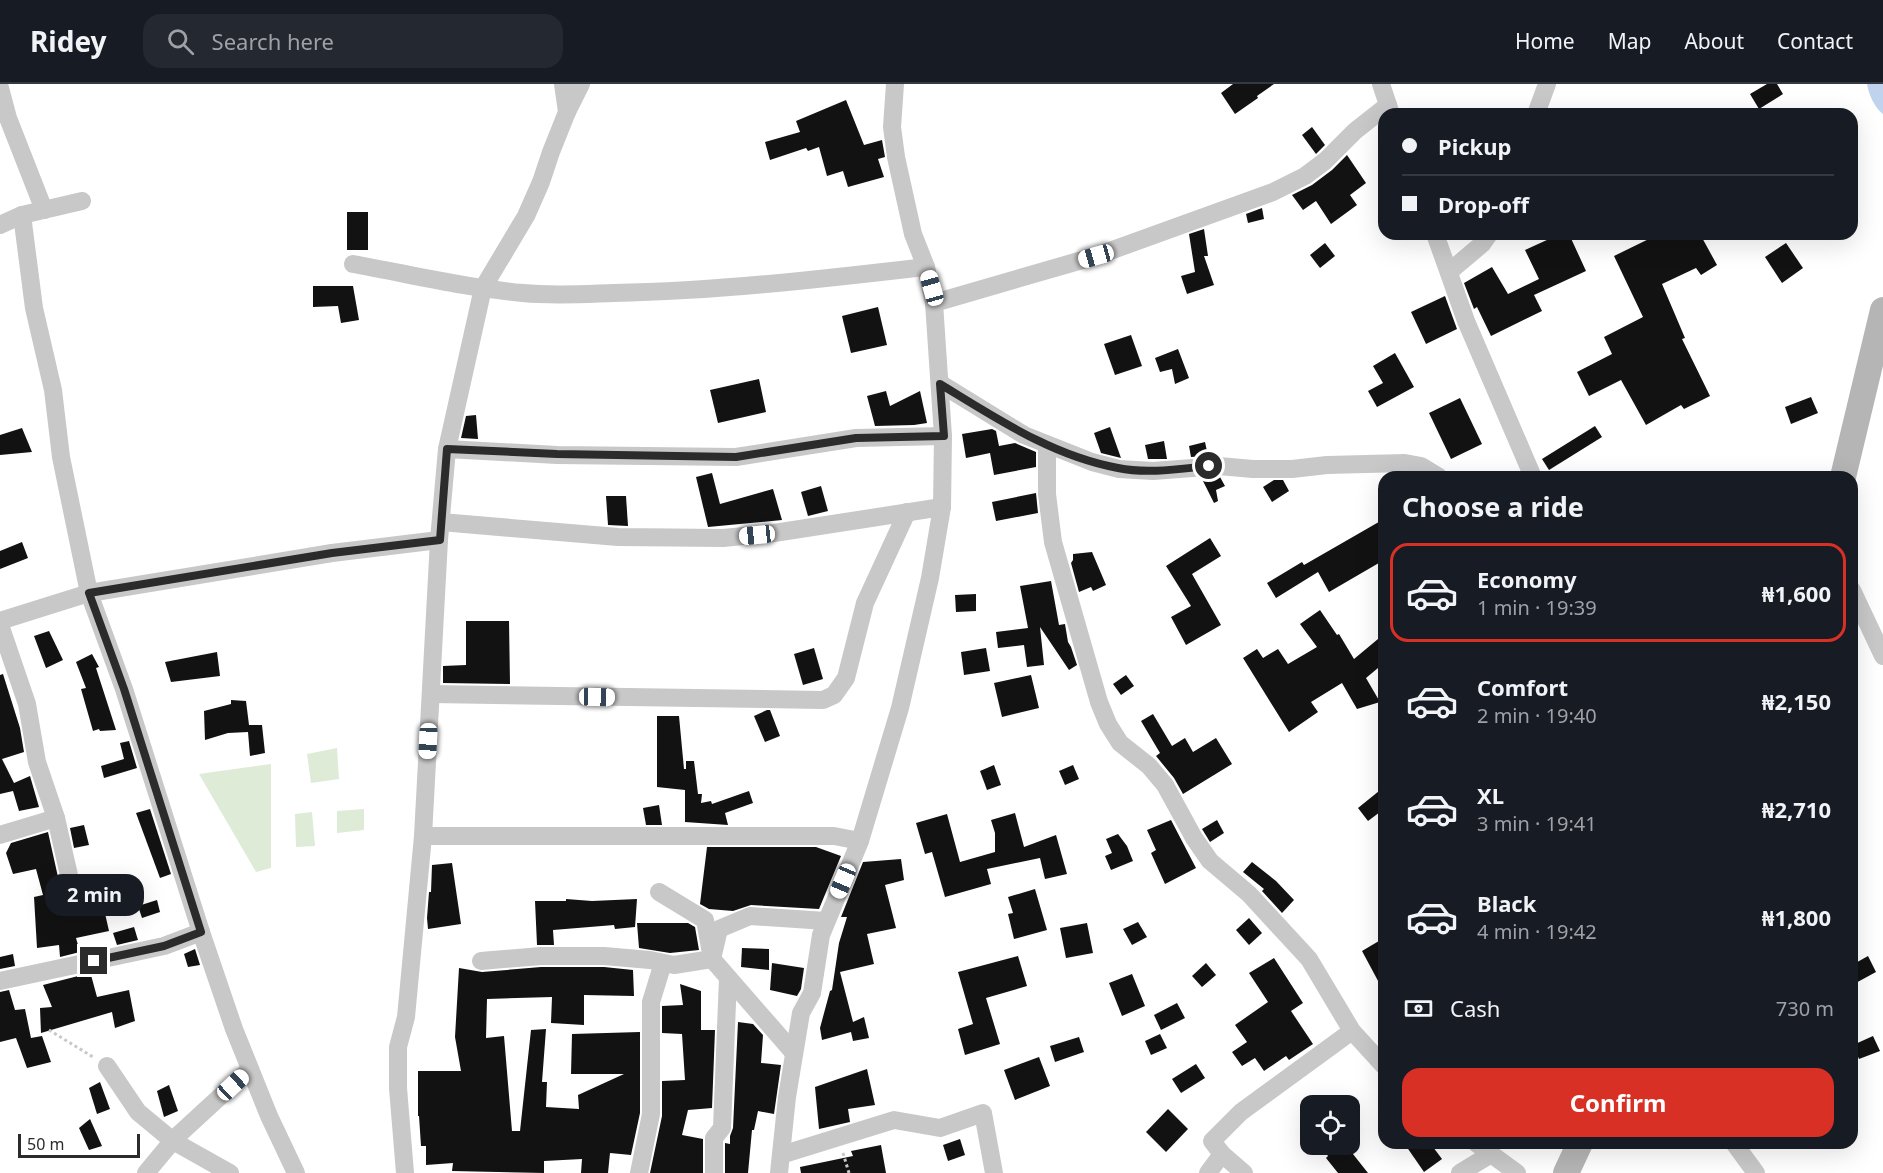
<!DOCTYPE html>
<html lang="en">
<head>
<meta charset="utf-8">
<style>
  :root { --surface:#171b24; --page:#242831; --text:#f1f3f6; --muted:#9ea1a6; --line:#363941; --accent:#d93025 }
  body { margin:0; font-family:"Noto Sans",sans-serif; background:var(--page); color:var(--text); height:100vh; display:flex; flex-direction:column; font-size:22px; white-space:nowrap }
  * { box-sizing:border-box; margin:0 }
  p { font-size:20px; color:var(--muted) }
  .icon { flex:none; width:33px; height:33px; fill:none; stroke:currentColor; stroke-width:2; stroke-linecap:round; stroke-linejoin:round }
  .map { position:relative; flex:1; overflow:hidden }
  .drawer { position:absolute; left:1378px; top:387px; width:480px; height:678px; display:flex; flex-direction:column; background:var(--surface); border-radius:18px; box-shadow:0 6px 24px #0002 }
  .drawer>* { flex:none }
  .hud { position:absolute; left:1378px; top:24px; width:480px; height:132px; border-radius:18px; box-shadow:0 6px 24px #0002; display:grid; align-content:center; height:132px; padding:0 24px; background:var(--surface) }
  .buttons { position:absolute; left:1300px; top:1011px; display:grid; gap:12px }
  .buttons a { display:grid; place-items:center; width:60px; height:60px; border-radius:12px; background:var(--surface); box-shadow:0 6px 24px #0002; font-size:30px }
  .scale { position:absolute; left:18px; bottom:15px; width:122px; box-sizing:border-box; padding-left:6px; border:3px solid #2b2b2b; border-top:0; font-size:16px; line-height:21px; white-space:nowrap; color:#2b2b2b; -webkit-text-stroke:4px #fff; paint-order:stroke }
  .end { position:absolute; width:27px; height:27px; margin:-14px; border:8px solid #2b2b2b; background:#fff; box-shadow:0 0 0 3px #fff }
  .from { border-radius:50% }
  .bubble { position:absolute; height:42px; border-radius:18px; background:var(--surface); box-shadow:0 6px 24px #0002; font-size:20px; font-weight:700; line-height:42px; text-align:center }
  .car { position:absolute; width:18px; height:36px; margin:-18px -9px; border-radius:8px; box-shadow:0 0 4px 2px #0007; background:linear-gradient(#fff 24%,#345 0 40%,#fff 0 76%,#345 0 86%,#fff 0) }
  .hud b { display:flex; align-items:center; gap:21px; height:57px; font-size:22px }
  .hud b+b { border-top:2px solid var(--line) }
  .hud i { width:15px; height:15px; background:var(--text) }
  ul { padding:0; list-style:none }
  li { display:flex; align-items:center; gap:18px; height:99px; margin:0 12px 9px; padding:0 12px; border:3px solid transparent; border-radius:18px }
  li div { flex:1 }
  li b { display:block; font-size:22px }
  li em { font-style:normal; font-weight:700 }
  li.on { border-color:var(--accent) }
  li>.icon { width:54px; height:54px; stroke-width:1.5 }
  h2 { padding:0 24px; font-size:27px; line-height:72px }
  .pay { display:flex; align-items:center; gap:15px; height:66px; padding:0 24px; font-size:22px }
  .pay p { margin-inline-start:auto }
  .action { display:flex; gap:12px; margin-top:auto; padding:12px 24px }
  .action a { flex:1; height:69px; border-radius:18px; background:var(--accent); color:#fff; font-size:24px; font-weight:700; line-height:69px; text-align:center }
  header { display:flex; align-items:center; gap:36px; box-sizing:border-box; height:84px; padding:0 30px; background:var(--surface); border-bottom:2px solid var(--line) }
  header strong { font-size:28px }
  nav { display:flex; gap:33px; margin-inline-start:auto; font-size:21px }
  .search { width:420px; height:54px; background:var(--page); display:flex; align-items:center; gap:15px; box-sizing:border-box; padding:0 21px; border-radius:18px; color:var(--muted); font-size:22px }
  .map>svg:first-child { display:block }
</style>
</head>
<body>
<header>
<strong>Ridey</strong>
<div class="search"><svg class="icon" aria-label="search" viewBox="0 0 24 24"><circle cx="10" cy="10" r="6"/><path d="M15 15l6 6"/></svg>Search here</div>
<nav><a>Home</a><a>Map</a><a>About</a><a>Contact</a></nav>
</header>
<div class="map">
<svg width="1883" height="1089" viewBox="0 0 1883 1089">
  <rect width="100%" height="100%" fill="#fff"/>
  <g fill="#deebd7">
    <path d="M337 664 339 695 311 699 307 670Z"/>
    <path d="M271 680V784L256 788 199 690Z"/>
    <path d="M364 725V746L337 749V727Z"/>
    <path d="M312 728 315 762 296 763 295 730Z"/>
  </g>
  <path fill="#c0d3ee" d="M1867 0H1883V30C1874 23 1869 11 1867 0Z"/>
  <g fill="#121212">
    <path d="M1233 0H1274L1257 12 1258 14 1235 30 1221 9Z"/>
    <path d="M1767 0H1777L1783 10 1759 25 1750 10Z"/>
    <path d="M846 16 864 61 882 56 885 73 878 75 884 93 848 103 843 87 827 92 819 63 808 67 806 64 770 76 765 58 800 48 796 37Z"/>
    <path d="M1312 43 1325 61 1316 70 1302 51Z"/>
    <path d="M1347 71 1366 99 1350 111 1357 121 1331 140 1316 117 1303 126 1292 111 1312 101 1332 86Z"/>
    <path d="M1262 124 1264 135 1248 139 1246 130Z"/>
    <rect x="347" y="128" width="21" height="38"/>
    <path d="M1204 145 1208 172H1204L1214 201 1187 210 1181 192 1195 188 1189 150Z"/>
    <path d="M1560 150H1569L1586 187 1534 211 1542 227 1491 252 1477 223 1474 225 1464 199 1492 183 1508 210 1539 195 1525 166Z"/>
    <path d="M1659 150H1700L1717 181 1701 191 1696 184 1662 200 1685 254 1682 255 1710 312 1684 325 1681 321 1646 341 1621 296 1589 312 1577 288 1612 270 1604 253 1643 233 1614 172Z"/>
    <path d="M1325 159 1335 172 1320 184 1310 171Z"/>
    <path d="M1786 159 1803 184 1782 199 1765 173Z"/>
    <path d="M313 202H353L359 236 341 239 338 222 313 223Z"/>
    <path d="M1445 212 1457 245 1426 260 1411 228Z"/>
    <path d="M878 223 887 261 851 269 842 232Z"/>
    <path d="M1131 251 1142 282 1115 291 1104 260Z"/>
    <path d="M1178 265 1189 294 1175 300 1172 285 1160 288 1155 274Z"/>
    <path d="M1395 269 1414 303 1377 323 1368 307 1383 299 1373 282Z"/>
    <path d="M759 295 766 328 718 339 710 306Z"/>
    <path d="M886 307 890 322 920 307 927 339 914 341 875 342 867 312Z"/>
    <path d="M1811 313 1818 329 1791 340 1785 323Z"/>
    <path d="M1460 314 1482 360 1451 375 1429 329Z"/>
    <path d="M476 331 478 355 461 354 466 332Z"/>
    <path d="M1595 342 1602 353 1549 386 1542 375Z"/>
    <path d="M1110 343 1121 374 1101 369 1094 349Z"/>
    <path d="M22 344 32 368 0 371V351Z"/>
    <path d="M992 345 996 347 999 362 1015 359 1036 368V383L994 391 990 369 966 374 962 350Z"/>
    <path d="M1164 357 1167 375H1148L1145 361Z"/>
    <path d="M1205 358 1208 372 1191 373 1189 362Z"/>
    <path d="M712 389 720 420 773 405 782 436 708 443 696 393Z"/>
    <path d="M1220 393 1225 402 1216 406 1218 417 1214 419 1202 395Z"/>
    <path d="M1274 396H1283L1289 407 1272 418 1263 403Z"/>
    <path d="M821 402 828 427 808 432 801 408Z"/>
    <path d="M1036 409 1038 429 996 437 992 418Z"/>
    <path d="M606 412H626L628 442 608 441Z"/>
    <path d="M1384 435V476L1329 508 1318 488 1276 514 1267 499 1302 478 1304 481Z"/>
    <path d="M1210 454 1221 472 1192 490 1221 541 1186 561 1171 533 1191 522 1166 482Z"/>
    <path d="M22 458 28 474 0 485V467Z"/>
    <path d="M1092 468 1106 501 1093 507 1091 503 1079 508 1071 479 1073 476V470Z"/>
    <path d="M1051 497 1059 541 1065 540 1068 558 1071 563 1077 581 1069 586 1040 543 1044 581 1027 583 1024 561 998 564 996 548 1028 544 1020 502Z"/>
    <path d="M976 510V527L956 528 955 511Z"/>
    <path d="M1320 526 1337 551 1339 550 1354 575 1384 550V579L1366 594 1380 618 1357 625 1342 599 1311 618 1318 628 1289 648 1243 574 1257 565 1263 574 1278 565 1288 580 1317 563 1300 540Z"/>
    <path d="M466 537H509L510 600 443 599V582L466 581Z"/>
    <path d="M49 547 63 576 46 584 34 552Z"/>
    <path d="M814 564 823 595 803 601 794 570Z"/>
    <path d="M986 564 990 587 964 591 961 568Z"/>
    <path d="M217 568 220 592 171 598 165 578Z"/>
    <path d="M92 570 99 583 96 584 116 646 100 647 99 645 93 647 81 605 86 604 76 578Z"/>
    <path d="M3 590 20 644 24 668 2 675 14 699 30 692 39 723 19 727 13 707 0 710V591Z"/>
    <path d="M1031 591 1039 624 1002 633 994 599Z"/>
    <path d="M1126 591 1134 602 1121 611 1113 600Z"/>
    <path d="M231 616 246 617 249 641H262L265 669 250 672 248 648 228 649 205 656 204 627 231 620Z"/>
    <path d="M767 626H770L780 652 765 658 754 632Z"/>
    <path d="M1153 630 1172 662 1185 654 1193 668 1216 654 1232 680 1183 710 1174 694 1156 672 1160 669 1141 637Z"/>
    <path d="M657 632H679L684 685H686V677H694L698 710H702L701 719 711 717 712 720 749 707 753 719 725 729 728 741 685 738V706L657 703Z"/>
    <path d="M129 657 137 684 104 694 101 682 124 675 120 659Z"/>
    <path d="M994 681 1001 701 987 706 980 687Z"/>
    <path d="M1073 681 1079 695 1065 701 1059 687Z"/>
    <path d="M1384 703V725L1368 737 1358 724Z"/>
    <path d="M659 721 662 741H646L643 724Z"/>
    <path d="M150 725 171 790 160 794 136 729Z"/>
    <path d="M1015 729 1024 763 1056 751 1067 790 1045 795 1040 774 987 785 991 800 945 813 932 768 925 770 916 739 947 730 960 778 995 768V749L991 736Z"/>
    <path d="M1171 736 1196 784 1165 800 1151 769 1156 766 1147 746Z"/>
    <path d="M1217 736 1224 749 1210 758 1202 745Z"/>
    <path d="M84 741 89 761 74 764 70 744Z"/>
    <path d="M48 748 62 811 68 819 72 832 104 825 109 847 76 854 80 868 60 873 59 861 37 864 34 813 43 811 36 785 13 790 6 769 11 759Z"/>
    <path d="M1118 750 1127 762 1133 777 1111 786 1105 772 1112 769 1106 755Z"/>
    <path d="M707 763H816L841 772 819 825 751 821 733 827 709 825 700 820Z"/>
    <path d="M901 775 904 796 885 801 896 844 867 850 874 880 840 888 853 938 864 933 869 954 853 957 851 948 822 956 820 944 830 907 832 906 839 859 847 833H841L863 778Z"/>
    <path d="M1252 778 1276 797 1294 816 1282 829 1262 807 1264 805 1243 788Z"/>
    <path d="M452 779 461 840 428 845 427 834 429 808H431L432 781Z"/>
    <path d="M1035 805 1047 846 1014 855 1008 830 1013 829 1008 813Z"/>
    <path d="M566 815 592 817 637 815 635 843 615 845 614 841 553 846 554 861H537L535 817H566Z"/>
    <path d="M157 816 160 828 142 834 138 822Z"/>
    <path d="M1249 834 1262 849 1249 861 1236 846Z"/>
    <path d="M1138 838 1147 853 1132 861 1123 845Z"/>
    <path d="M637 839H688L695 843 699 866 670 869 639 864Z"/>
    <path d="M1087 839 1093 869 1066 874 1060 844Z"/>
    <path d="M134 843 138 856 117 861 113 849Z"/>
    <path d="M1384 854V908L1362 867Z"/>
    <path d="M742 864 769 865V886L741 883Z"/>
    <path d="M195 865 200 881 188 883 184 870Z"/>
    <path d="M13 870 15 882 0 885V873Z"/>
    <path d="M1018 872 1027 902 986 914 1000 960 965 971 958 945 973 940 958 888Z"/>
    <path d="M1868 872 1876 888 1852 901V881Z"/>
    <path d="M1274 874 1303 919 1291 927 1313 960 1289 976 1286 972 1264 987 1255 974 1242 982 1232 968 1247 958 1235 941 1268 918 1249 889Z"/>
    <path d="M772 879 804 884 801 905 797 912 770 906Z"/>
    <path d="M1206 879 1216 891 1202 903 1192 892Z"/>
    <path d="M541 883H604L633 886 634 912 584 911V941L551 939 552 913 487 915 486 954 504 952 512 1047H520L531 946 546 945 542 998H547L546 1023 579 1025 578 1011 624 990H571L572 950 640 948V1029L631 1071 610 1069 608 1089H581L582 1075 544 1077V1089L452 1087 453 1079 426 1081V1062H421L419 1032H418V987H461L455 953 459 884 482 888Z"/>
    <path d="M86 890V892L91 891 97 913 129 906 135 937 115 944 112 928 41 949 40 924 52 923 43 901Z"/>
    <path d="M1132 890 1145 922 1122 932 1109 899Z"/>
    <path d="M680 900 701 907V946H715L712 1024 688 1026 682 1051 703 1055V1089H650L662 1032V997L685 996 682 950 662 949V922L683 921Z"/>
    <path d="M9 906 15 926 25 925 31 954 42 952 51 978 27 984 16 954 0 958V908Z"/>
    <path d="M1177 919 1185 934 1161 946 1154 931Z"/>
    <path d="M738 938 753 940 763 951 761 979 781 981 774 1030 758 1027 754 1046H752L748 1089H725V1059L730 1060V1052L733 1044Z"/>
    <path d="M1160 950 1167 964 1151 971 1145 957Z"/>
    <path d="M1873 952 1880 967 1859 975 1853 961Z"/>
    <path d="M1079 953 1084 968 1055 978 1050 962Z"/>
    <path d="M1039 973 1050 1002 1015 1016 1004 986Z"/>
    <path d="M1196 980 1205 994 1181 1009 1172 995Z"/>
    <path d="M867 985 875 1021 848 1025 850 1038 819 1045 815 1003Z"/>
    <path d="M100 998 110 1025 97 1030 89 1004Z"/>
    <path d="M169 1001 178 1027 164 1033 157 1007Z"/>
    <path d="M1168 1025 1188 1045 1166 1068 1146 1048Z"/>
    <path d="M90 1035 102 1062 89 1066 79 1044Z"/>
    <path d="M960 1055 965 1071 948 1077 943 1061Z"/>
    <path d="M1404 1059H1430L1442 1075 1424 1088Z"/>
    <path d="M1320 1060H1345L1368 1089H1338L1326 1074 1328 1072Z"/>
    <path d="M881 1061 886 1089H801L800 1083 853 1072 851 1067Z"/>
  </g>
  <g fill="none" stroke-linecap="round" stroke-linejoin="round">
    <g stroke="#c8c8c8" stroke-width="3" stroke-dasharray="3 3" stroke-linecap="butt">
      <path d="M49 946 93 973"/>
      <path d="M843 1069 849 1089"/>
    </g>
    <g stroke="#c8c8c8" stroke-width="18">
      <path d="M1381 0 1391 30"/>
      <path d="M0 4 8 34 44 126"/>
      <path d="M567 28 581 0"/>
      <path d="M1536 30 1547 0"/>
      <path d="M22 131 34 224 53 306 61 373 89 509 124 605 201 848 234 945 269 1032 296 1089"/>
      <path d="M0 141 22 131 82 117"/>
      <path d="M1435 150 1466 237 1533 393"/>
      <path d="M353 180C409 190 466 204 523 209 553 212 584 210 614 209 719 207 822 195 926 183"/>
      <path d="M1449 188 1482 160 1489 150"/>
      <path d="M934 219 1096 172 1273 108 1305 92 1325 77 1355 47 1388 21"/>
      <path d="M941 300 1024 351 1092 378 1119 385 1153 387 1219 382 1253 385H1292L1327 381 1405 379 1421 382 1439 393"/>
      <path d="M1047 361V410L1053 458 1099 618 1108 640 1120 659 1149 682 1165 701 1194 754 1210 777 1249 810 1309 875 1352 947 1384 982"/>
      <path d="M447 365 557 371 736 373 856 354 943 352"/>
      <path d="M441 438 618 453 723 454 774 449 942 423"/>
      <path d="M1852 506 1883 572"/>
      <path d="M0 537 89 509 332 469 439 456"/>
      <path d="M0 541 27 620 37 678 56 734 73 809"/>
      <path d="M431 610 823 616 834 611 846 594 865 519 907 428"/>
      <path d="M0 751 56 734"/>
      <path d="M423 752H834L860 757"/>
      <path d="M659 808 705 836 712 875 794 969"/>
      <path d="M481 877 541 872H604L650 876 674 881 712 875 719 845 750 832 826 837"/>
      <path d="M0 897 164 862 201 848"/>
      <path d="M107 982 138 1028 173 1057 230 1089"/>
      <path d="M1476 1059 1517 1089"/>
      <path d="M1734 1059 1756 1089"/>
      <path d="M781 1071 894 1036 940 1044 983 1029 994 1089"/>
      <path d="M146 1089 175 1054 250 985"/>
      <path d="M405 1089 398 1004V963L406 933 423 752 439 456 447 365 483 204 526 132 541 98 551 68 567 28 563 0"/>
      <path d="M639 1089 651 1030V918L663 879"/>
      <path d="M714 1089V1054L722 1044 728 894"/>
      <path d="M779 1089 787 1013 801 929 812 909 821 851 860 757 900 624 930 494 942 423 943 352 934 219 926 183 913 150 896 73 892 43 895 0"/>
      <path d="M1208 1089 1222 1070"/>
      <path d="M1244 1089 1222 1070 1212 1057 1241 1028 1352 947"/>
      <path d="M1460 1089 1491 1070"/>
    </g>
    <g stroke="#b5b5b5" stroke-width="26">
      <path d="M1843 393 1883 226"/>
      <path d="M1566 1089 1580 1059"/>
    </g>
  </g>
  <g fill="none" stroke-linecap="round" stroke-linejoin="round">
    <path stroke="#2b2b2b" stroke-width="8" d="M94 877 164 862 201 848 124 605 89 509 332 469 440 456 447 365 557 370 736 373 856 354 944 352 940 300C996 334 1052 372 1118 384 1147 390 1179 385 1209 382"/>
  </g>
</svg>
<div class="buttons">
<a><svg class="icon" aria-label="locate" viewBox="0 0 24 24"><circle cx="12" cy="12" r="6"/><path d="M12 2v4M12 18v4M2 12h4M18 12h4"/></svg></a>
</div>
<div class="scale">50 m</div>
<i class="end from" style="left:1209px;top:382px"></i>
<i class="end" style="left:94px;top:877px"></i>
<div class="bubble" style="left:45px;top:790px;width:99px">2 min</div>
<i class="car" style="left:1096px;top:172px;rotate:254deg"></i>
<i class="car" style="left:932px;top:204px;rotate:344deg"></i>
<i class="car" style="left:757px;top:451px;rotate:264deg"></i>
<i class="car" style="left:597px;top:613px;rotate:91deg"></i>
<i class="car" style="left:428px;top:657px;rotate:183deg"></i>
<i class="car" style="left:843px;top:797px;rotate:203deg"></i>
<i class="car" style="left:233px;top:1001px;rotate:47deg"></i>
<div class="hud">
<b><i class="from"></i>Pickup</b>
<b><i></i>Drop-off</b>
</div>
<section class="drawer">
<h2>Choose a ride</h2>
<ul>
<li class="on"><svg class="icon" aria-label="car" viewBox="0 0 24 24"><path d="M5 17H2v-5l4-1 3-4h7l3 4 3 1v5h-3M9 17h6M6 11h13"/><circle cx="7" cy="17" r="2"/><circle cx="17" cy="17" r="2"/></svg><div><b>Economy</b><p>1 min · 19:39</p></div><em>₦1,600</em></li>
<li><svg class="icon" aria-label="car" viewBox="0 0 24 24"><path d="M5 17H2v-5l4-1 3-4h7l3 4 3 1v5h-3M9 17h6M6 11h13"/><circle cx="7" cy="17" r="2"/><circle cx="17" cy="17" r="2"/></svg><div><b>Comfort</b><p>2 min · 19:40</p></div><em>₦2,150</em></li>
<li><svg class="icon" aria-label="car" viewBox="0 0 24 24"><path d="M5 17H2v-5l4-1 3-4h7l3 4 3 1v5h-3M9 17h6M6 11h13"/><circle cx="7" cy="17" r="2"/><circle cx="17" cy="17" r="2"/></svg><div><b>XL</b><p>3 min · 19:41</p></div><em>₦2,710</em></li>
<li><svg class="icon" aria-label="car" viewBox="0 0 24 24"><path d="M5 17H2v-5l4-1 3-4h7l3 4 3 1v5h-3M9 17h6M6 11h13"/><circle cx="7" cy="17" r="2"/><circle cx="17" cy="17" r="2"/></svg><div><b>Black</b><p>4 min · 19:42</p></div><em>₦1,800</em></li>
</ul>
<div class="pay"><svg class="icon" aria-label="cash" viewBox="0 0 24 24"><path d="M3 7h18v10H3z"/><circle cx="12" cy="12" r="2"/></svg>Cash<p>730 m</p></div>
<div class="action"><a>Confirm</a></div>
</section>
</div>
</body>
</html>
